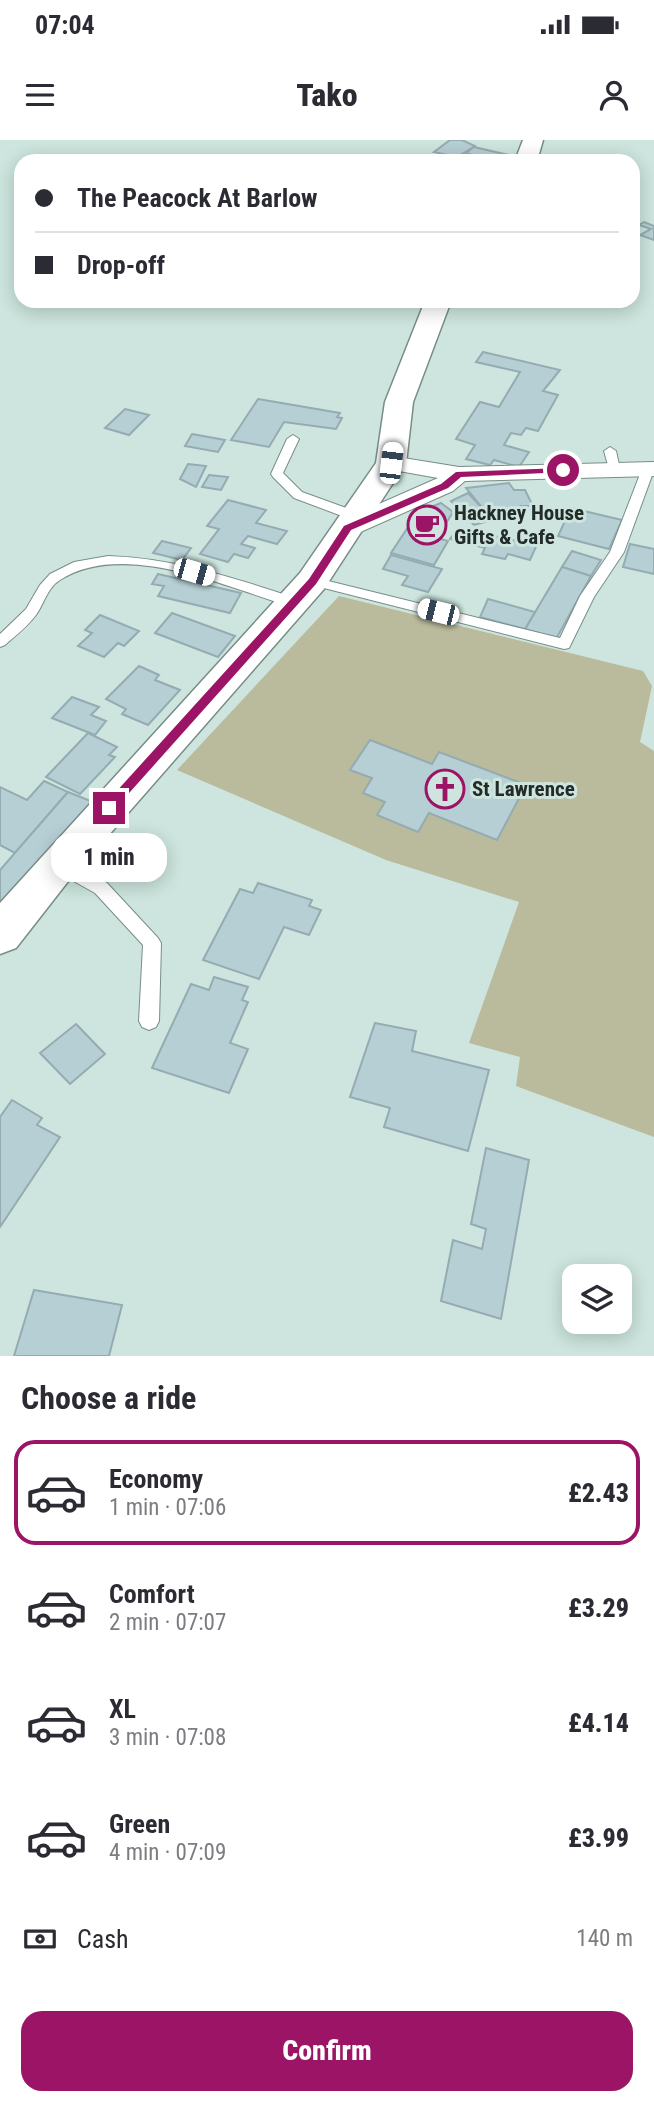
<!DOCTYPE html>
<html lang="en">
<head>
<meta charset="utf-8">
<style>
  :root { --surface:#fff; --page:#f2f2f3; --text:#2b2b33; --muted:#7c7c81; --line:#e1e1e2; --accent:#9c1465 }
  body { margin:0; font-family:"Roboto Condensed",sans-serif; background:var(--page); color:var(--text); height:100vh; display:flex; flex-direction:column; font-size:26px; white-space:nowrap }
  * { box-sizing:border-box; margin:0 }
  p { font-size:23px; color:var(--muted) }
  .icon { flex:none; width:38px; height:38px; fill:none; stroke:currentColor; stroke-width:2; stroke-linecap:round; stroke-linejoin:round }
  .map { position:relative; height:1216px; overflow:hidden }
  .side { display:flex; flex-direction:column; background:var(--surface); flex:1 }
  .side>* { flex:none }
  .banner { position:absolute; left:14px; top:14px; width:626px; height:154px; border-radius:21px; box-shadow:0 4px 18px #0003; display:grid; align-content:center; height:154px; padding:0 21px; background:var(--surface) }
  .buttons { position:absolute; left:562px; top:1124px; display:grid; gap:14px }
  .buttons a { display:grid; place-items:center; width:70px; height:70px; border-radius:14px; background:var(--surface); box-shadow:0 4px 18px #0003; font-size:35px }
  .end { position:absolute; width:32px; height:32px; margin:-16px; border:9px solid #9c1465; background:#fff; box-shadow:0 0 0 4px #fff }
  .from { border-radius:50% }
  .bubble { position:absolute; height:49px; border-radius:21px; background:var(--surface); box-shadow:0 4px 18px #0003; font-size:23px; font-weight:800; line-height:49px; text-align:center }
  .car { position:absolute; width:21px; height:42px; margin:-21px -10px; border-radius:9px; box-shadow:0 0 5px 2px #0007; background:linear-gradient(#fff 24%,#345 0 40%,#fff 0 76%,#345 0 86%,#fff 0) }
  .banner b { display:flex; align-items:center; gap:24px; height:66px; font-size:26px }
  .banner b+b { border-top:2px solid var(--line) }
  .banner i { width:18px; height:18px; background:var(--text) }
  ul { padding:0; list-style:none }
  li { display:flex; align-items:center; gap:21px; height:105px; margin:0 14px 10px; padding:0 7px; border:4px solid transparent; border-radius:21px }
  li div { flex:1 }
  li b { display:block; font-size:26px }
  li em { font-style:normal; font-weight:800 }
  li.selected { border-color:var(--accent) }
  li>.icon { width:63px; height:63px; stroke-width:1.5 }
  h2 { padding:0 21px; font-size:32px; line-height:84px }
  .pay { display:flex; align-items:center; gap:18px; height:77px; padding:0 21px; font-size:26px }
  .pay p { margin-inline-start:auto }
  .action { display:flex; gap:14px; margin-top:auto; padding:14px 21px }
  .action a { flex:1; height:80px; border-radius:21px; background:var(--accent); color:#fff; font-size:28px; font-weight:800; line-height:80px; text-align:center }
  .status { display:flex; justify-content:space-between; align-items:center; height:49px; padding:0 35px; background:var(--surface); direction:ltr }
  .status svg { height:19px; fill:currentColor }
  header { display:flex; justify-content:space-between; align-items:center; height:91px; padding:0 21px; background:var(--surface); font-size:32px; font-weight:800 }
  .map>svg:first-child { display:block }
</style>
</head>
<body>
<div class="status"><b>07:04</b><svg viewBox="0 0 49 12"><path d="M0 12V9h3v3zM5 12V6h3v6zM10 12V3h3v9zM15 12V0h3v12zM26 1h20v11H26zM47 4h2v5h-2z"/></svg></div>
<header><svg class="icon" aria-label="menu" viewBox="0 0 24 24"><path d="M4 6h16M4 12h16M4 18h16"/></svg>Tako<svg class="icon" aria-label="person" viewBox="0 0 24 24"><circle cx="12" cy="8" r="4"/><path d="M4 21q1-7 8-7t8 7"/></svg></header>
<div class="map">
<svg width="654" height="1216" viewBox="0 0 654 1216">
  <rect width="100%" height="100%" fill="#cde5de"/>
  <path fill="#baba9c" d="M339 456 643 531 652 546 640 602 654 611V997L516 946 520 917 469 903 519 762 386 720 177 630Z"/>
  <g fill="#b6cfd4" stroke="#94acb1" stroke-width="2">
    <path d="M450 0H462L475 6 457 17 434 12Z"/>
    <path d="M474 7 517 17 512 21H493L466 13Z"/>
    <path d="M644 82 654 86V100L640 95 651 89 639 85Z"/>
    <path d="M483 212 560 230 543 251 558 255 538 291 526 288 521 295 511 293 504 305 529 312 519 327 494 320 490 325 466 319 475 305 456 299 480 262 499 267 520 232 476 222Z"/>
    <path d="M258 259 340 273 337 277 342 278 336 289 284 282 269 307 231 300Z"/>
    <path d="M125 269 149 275 129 295 105 288Z"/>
    <path d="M192 294 225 300 218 312 185 306Z"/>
    <path d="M188 324 206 326 196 347 180 339Z"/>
    <path d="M209 335 228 337 221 350 202 347Z"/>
    <path d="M509 343 514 350H525L533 366H521L525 372 495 375 493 369H483L466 348Z"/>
    <path d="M468 353 483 369 493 380 474 385 451 361Z"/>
    <path d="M228 360 266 370 256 383 287 391 277 404 248 396 241 404 255 408 248 418 234 414 228 422 200 414 219 389 207 386Z"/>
    <path d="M441 363 453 372 437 398 448 401 434 425 391 413 418 372Z"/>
    <path d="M571 368 622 380 609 409 558 396Z"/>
    <path d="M485 394 517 401 519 395 539 400 530 420 508 414 505 419 482 414 485 408 450 399 453 395 482 399Z"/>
    <path d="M162 401 191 408 182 420 153 413Z"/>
    <path d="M630 404 654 409V434L623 427Z"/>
    <path d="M572 411 601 420 591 436 562 427Z"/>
    <path d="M391 415 442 429 428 452 402 445 408 436 383 429Z"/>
    <path d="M562 427 591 436 556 499 525 489Z"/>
    <path d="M158 434 241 453 230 473 158 456 164 446 152 444Z"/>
    <path d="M488 459 535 472 525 489 480 477Z"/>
    <path d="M172 473 235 496 218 517 155 493Z"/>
    <path d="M100 475 139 491 124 506 118 503 104 517 78 506 92 493 85 490Z"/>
    <path d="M139 526 159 535 155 540 180 550 148 585 122 574 126 569 106 559Z"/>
    <path d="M72 557 99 567 91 575 106 581 95 595 52 578Z"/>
    <path d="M88 593 117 607 109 615 115 617 80 654 46 637Z"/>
    <path d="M370 600 432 624 439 612 526 645 497 700 429 673 418 692 377 675 385 662 363 653 372 638 350 630Z"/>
    <path d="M44 641 68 652 15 713 0 705V647L27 660Z"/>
    <path d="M68 652 93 662 0 776V730Z"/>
    <path d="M258 743 312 760 309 766 321 770 309 795 284 787 259 839 203 820 240 749 253 753Z"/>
    <path d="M214 837 248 847 242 860 248 862 230 903 248 909 229 953 152 928 191 844 209 850Z"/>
    <path d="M375 883 416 891 412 911 489 930 468 1011 384 987 390 968 350 957Z"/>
    <path d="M76 884 105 914 70 944 40 913Z"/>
    <path d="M12 960 42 978 37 985 60 997 0 1087V977Z"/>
    <path d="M486 1008 529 1020 501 1179 441 1161 453 1100 482 1109 486 1089 471 1084Z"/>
    <path d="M34 1150 122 1165 109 1216H14Z"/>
  </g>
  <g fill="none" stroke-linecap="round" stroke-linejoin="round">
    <defs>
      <g id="lane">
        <path d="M293 295 299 299 283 333 302 352 360 373V379H350L294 358 273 337 271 334 287 299Z"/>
        <path d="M610 307 616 311 620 329 618 332H610L604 311Z"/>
        <path d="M648 325 654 330 624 412 594 457 569 508 564 509 312 445 305 441 312 437 560 498 580 456 610 412 642 329Z"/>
        <path d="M108 416C174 418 235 438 298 459L300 462 293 467C227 448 124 399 60 440 47 448 44 464 36 475 27 487 15 496 5 505L0 507V494L26 469 40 445 50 434 74 422Z"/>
        <path d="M58 717 107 743 158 798 161 803 159 881 156 887 149 890 142 887 139 881 143 805 95 753 52 729 49 724 52 719Z"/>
      </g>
      <path id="street" d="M391 316 459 327 654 322V336L465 341 453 351 356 394H338L334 388 338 382 438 338 382 328 379 323 382 318Z"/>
      <g id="secondary">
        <path d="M523 0H543L537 21H515Z"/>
        <path d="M425 161H451L413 262 406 323 324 449 66 744 16 808 0 814V763L300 433 376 323 385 262Z"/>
      </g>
    </defs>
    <use href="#lane" stroke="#778e87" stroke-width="2"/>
    <use href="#street" stroke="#778e87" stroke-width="2"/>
    <use href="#secondary" stroke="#778e87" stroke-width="3"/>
    <use href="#lane" fill="#fff" fill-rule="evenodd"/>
    <use href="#street" fill="#fff" fill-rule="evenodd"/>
    <use href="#secondary" fill="#fff" fill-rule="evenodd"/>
  </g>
  <path fill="#9c1465" d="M563 328 566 332 461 337 448 348 351 390 316 444 113 671H105V664L309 439 344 386 441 344 456 332Z"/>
  <defs>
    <symbol id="cafe-ring" viewBox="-11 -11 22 22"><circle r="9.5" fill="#cde5de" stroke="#9c1465" stroke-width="1.5"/><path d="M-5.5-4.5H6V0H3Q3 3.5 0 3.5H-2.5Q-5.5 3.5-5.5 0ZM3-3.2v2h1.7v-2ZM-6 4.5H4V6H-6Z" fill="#9c1465"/></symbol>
    <symbol id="church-ring" viewBox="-11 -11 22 22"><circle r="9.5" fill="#cde5de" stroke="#9c1465" stroke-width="1.5"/><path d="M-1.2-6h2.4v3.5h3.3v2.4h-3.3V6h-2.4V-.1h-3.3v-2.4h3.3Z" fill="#9c1465"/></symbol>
  </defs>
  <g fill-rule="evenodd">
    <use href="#cafe-ring" x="405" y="363" width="44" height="44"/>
    <use href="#church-ring" x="423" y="627" width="44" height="44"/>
  </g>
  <g text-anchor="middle" stroke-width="6" stroke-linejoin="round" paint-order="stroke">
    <g font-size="21" font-weight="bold" fill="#222b28" stroke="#cde5de" text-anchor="start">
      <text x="454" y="380">Hackney House<tspan x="454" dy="24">Gifts &amp; Cafe</tspan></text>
      <text x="472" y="656">St Lawrence</text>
    </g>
  </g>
</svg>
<div class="buttons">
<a><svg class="icon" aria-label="layers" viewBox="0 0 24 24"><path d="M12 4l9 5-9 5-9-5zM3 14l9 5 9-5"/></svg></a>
</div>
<i class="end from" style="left:563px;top:330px"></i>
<i class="end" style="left:109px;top:668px"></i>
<div class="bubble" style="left:51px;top:693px;width:116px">1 min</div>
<i class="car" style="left:391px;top:323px;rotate:7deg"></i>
<i class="car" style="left:194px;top:432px;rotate:106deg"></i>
<i class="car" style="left:438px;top:472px;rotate:284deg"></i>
<div class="banner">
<b><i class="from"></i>The Peacock At Barlow</b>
<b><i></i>Drop-off</b>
</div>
</div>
<section class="side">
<h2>Choose a ride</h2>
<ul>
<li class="selected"><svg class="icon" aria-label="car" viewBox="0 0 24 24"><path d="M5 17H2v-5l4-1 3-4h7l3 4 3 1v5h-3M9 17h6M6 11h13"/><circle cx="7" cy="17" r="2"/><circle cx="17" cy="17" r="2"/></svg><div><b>Economy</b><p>1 min · 07:06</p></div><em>£2.43</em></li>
<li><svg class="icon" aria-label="car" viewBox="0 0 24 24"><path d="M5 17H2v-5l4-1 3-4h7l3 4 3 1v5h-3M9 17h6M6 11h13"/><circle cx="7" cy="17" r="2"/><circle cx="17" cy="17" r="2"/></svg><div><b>Comfort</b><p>2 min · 07:07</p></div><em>£3.29</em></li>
<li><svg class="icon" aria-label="car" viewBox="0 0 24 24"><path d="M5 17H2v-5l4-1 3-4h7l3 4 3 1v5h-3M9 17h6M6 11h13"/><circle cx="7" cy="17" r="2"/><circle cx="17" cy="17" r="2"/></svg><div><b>XL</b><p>3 min · 07:08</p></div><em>£4.14</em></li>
<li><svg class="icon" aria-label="car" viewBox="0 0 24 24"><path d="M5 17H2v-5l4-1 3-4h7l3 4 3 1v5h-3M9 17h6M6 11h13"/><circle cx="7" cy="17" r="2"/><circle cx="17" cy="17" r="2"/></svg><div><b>Green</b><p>4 min · 07:09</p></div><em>£3.99</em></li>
</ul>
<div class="pay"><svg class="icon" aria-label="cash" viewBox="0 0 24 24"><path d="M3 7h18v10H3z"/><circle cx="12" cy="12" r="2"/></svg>Cash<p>140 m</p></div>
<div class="action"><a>Confirm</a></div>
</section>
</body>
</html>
